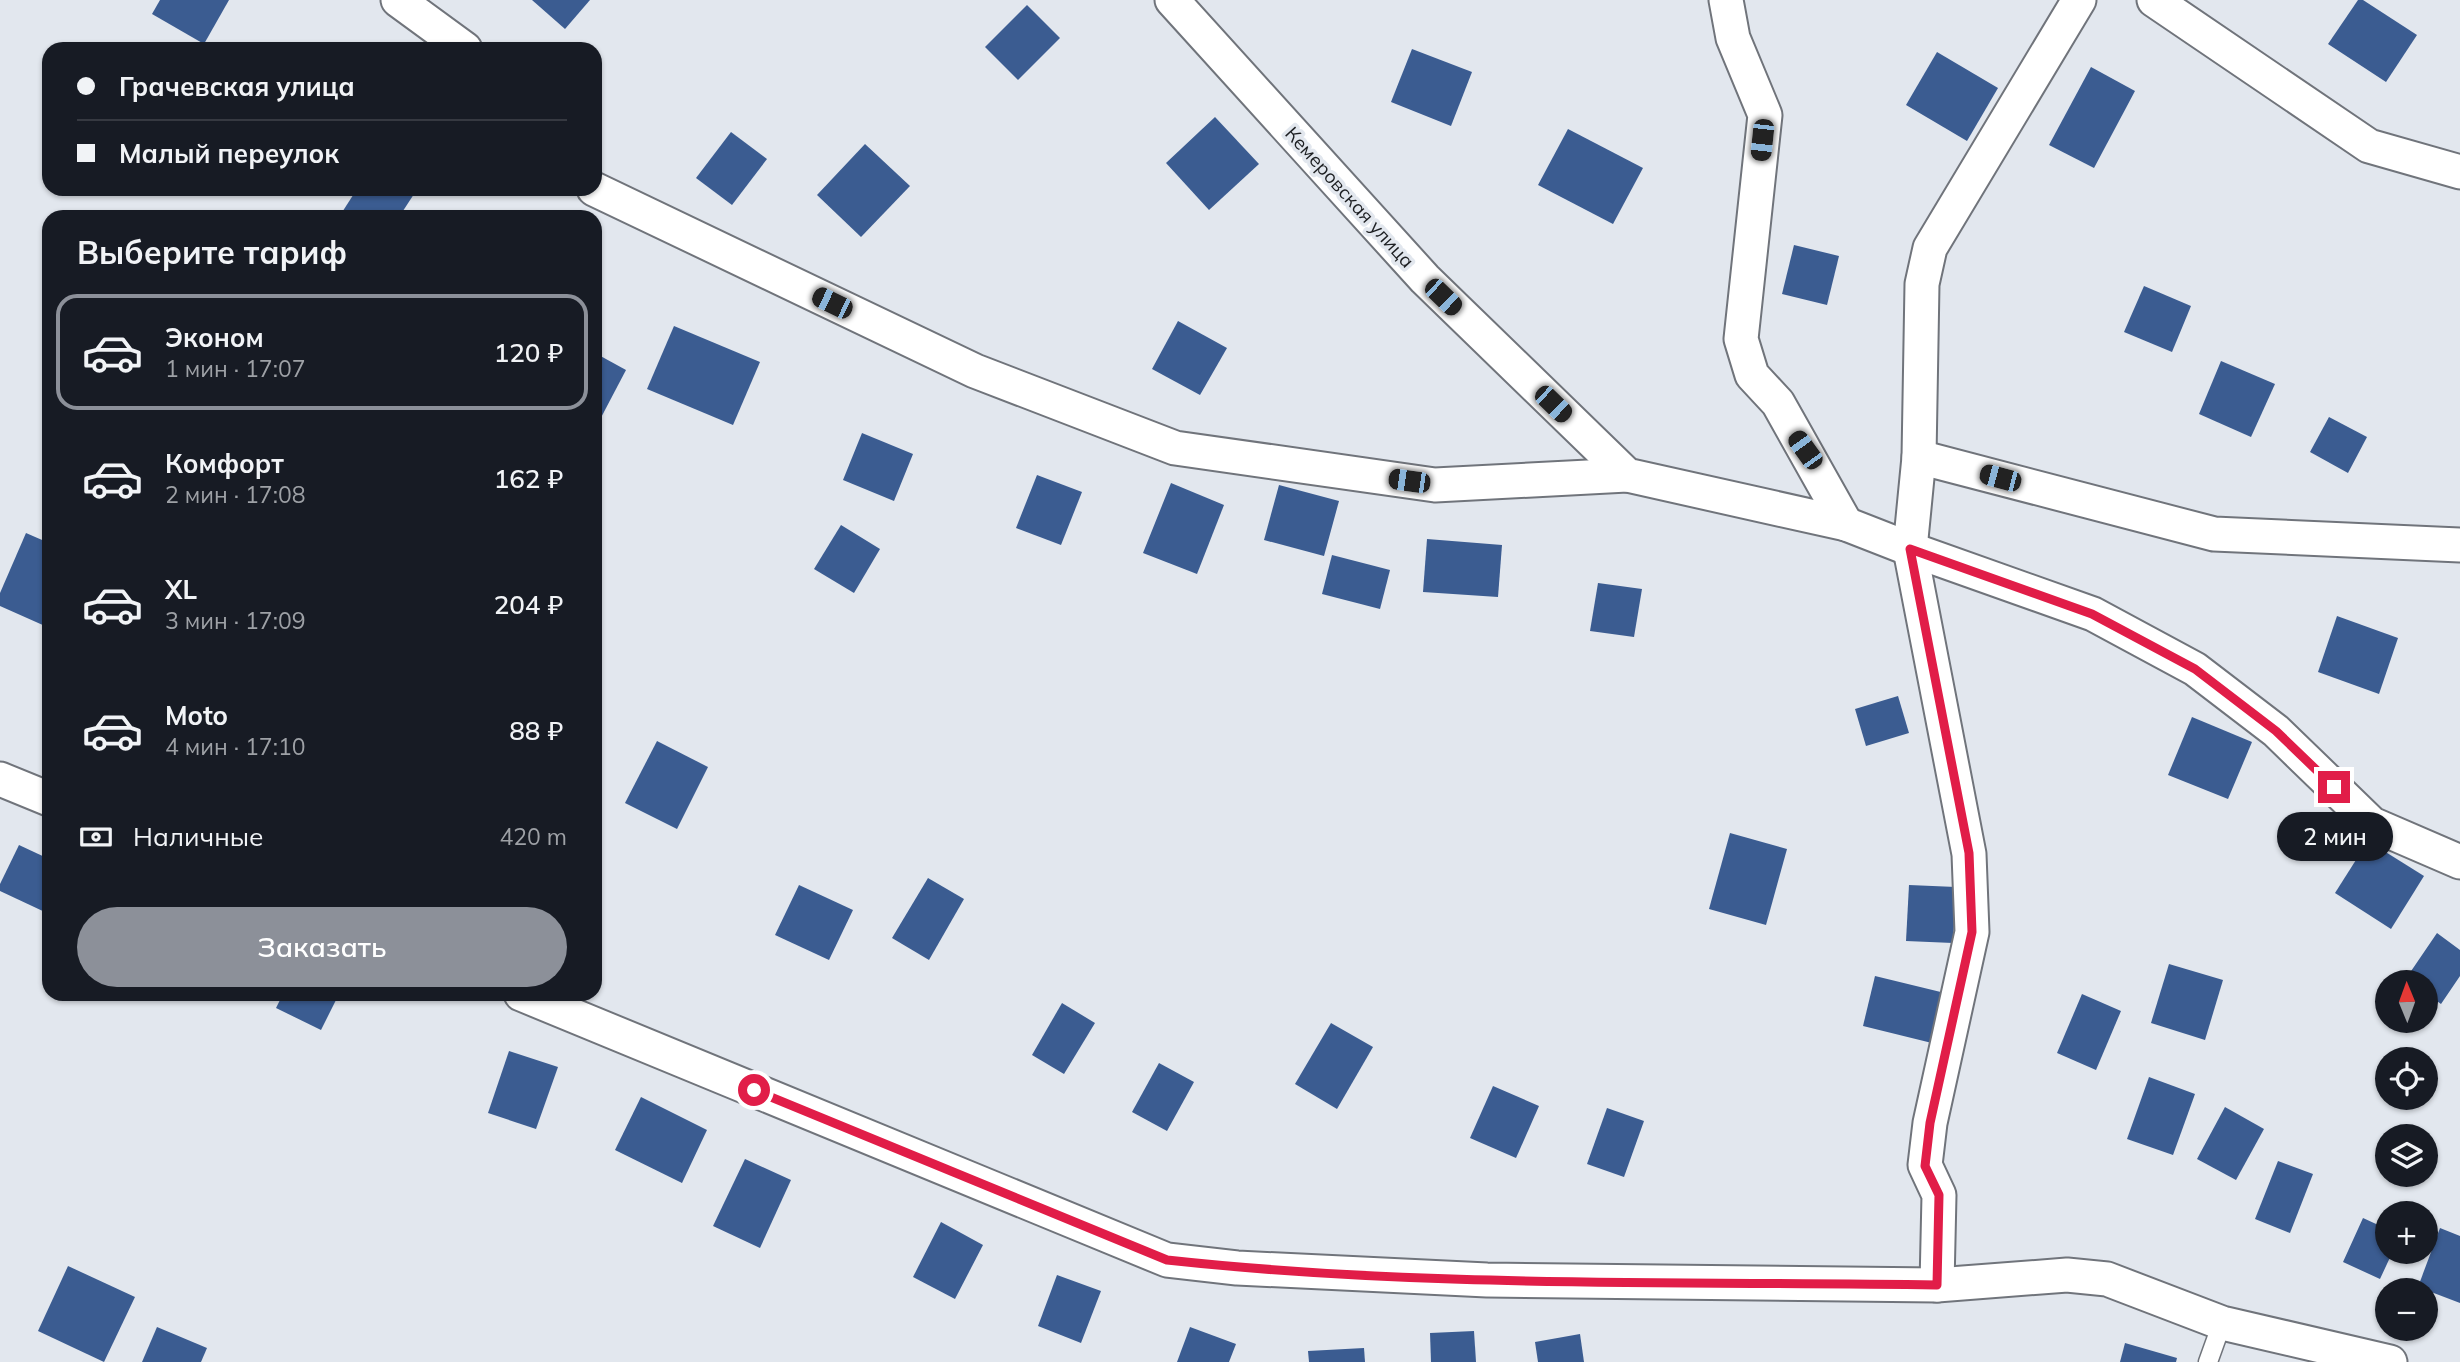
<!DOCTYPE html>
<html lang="ru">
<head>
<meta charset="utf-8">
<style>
  :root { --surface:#171b24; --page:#242831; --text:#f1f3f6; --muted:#9ea1a6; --line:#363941; --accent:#8c9099 }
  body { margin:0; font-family:Mulish,sans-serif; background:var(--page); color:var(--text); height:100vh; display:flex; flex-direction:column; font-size:26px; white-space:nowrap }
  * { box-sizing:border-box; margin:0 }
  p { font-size:23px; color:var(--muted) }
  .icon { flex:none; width:38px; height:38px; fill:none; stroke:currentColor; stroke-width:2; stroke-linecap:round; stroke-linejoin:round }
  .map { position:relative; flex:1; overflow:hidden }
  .panel { position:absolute; left:42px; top:210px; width:560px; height:791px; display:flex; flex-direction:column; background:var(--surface); border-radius:21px; box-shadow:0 2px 5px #0004 }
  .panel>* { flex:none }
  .top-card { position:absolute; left:42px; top:42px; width:560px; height:154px; border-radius:21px; box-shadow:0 2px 5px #0004; display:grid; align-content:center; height:154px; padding:0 35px; background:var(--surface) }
  .needle { width:46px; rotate:359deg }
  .buttons { position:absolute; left:2375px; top:970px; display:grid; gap:14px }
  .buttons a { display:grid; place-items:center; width:63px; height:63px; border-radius:50%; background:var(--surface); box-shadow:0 2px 5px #0004; font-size:35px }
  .end { position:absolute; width:32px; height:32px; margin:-16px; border:9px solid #e11d48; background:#fff; box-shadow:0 0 0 4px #fff }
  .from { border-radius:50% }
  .bubble { position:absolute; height:49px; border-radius:24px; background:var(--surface); box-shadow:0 2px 5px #0004; font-size:23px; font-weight:600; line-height:49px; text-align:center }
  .car { position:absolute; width:21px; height:42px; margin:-21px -10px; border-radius:9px; box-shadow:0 0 5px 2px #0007; background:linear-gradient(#222 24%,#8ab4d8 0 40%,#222 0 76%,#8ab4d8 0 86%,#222 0) }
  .top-card b { display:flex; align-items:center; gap:24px; height:66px; font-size:26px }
  .top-card b+b { border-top:2px solid var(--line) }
  .top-card i { width:18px; height:18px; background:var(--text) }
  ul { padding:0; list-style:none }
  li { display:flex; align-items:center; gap:21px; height:116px; margin:0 14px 10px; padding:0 21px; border:4px solid transparent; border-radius:21px }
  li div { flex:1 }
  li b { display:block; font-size:26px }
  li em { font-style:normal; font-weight:600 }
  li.active { border-color:var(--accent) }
  li>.icon { width:63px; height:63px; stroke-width:1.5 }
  h2 { padding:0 35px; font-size:32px; line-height:84px }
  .pay { display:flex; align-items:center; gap:18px; height:77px; padding:0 35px; font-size:26px }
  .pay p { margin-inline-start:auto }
  .action { display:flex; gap:14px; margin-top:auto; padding:14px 35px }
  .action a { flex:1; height:80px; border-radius:42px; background:var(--accent); color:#fff; font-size:28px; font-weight:600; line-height:80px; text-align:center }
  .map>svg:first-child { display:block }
</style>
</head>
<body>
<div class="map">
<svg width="2460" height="1362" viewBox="0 0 2460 1362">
  <rect width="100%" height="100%" fill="#e2e7ee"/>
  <g fill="#3b5c91">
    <path d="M160 0H229L204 44 152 14Z"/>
    <path d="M532 0H590L565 29Z"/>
    <path d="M2358 0H2363L2417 35 2386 82 2328 44Z"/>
    <path d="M1027 5 1060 38 1018 80 985 47Z"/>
    <path d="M1412 49 1472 72 1451 126 1391 102Z"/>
    <path d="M1937 52 1998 88 1967 141 1906 105Z"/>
    <path d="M2091 67 2135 91 2094 168 2049 145Z"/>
    <path d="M1215 117 1259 164 1209 210 1166 163Z"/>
    <path d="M1568 129 1643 168 1613 224 1538 185Z"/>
    <path d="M731 132 767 159 732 205 696 178Z"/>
    <path d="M865 144 910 186 861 237 817 195Z"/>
    <path d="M357 189H413L416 191 399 217H339Z"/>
    <path d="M1794 245 1839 256 1827 305 1782 294Z"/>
    <path d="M2144 286 2191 306 2172 352 2124 332Z"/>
    <path d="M1178 321 1227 348 1200 395 1152 369Z"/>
    <path d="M674 326 760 362 733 425 647 389Z"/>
    <path d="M595 353 626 370 595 429Z"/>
    <path d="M2221 361 2275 384 2251 437 2199 414Z"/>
    <path d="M2329 417 2367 437 2348 473 2310 452Z"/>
    <path d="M862 433 913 454 894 501 843 480Z"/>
    <path d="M1037 475 1082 492 1061 545 1016 528Z"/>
    <path d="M1171 483 1224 505 1197 574 1143 553Z"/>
    <path d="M1279 485 1339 501 1324 556 1264 540Z"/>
    <path d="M841 525 880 549 854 593 814 569Z"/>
    <path d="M26 533 49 543V616L45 626 0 606V593Z"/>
    <path d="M1427 539 1502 545 1498 597 1423 592Z"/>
    <path d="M1332 555 1390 570 1380 609 1322 594Z"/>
    <path d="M1598 583 1642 589 1634 637 1590 631Z"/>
    <path d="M2337 616 2398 638 2379 694 2318 672Z"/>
    <path d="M1898 696 1909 733 1866 746 1855 709Z"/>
    <path d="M2192 717 2252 742 2228 799 2168 775Z"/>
    <path d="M657 741 708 767 677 829 625 803Z"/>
    <path d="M1730 833 1787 849 1766 925 1709 909Z"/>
    <path d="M2368 841 2424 876 2391 929 2335 893Z"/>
    <path d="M19 845 49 859V909L47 913 0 891V884Z"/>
    <path d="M928 878 964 899 929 960 892 938Z"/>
    <path d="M799 885 853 910 829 960 775 935Z"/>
    <path d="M1909 885 1956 887 1953 943 1906 941Z"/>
    <path d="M2437 933 2460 950V976L2441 1004 2426 993V982H2408L2405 980Z"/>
    <path d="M2169 964 2223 980 2205 1040 2151 1023Z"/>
    <path d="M1875 976 1953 995 1940 1045 1863 1026Z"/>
    <path d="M283 994H330L337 998 321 1030 276 1008Z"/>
    <path d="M2082 994 2121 1011 2096 1070 2057 1053Z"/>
    <path d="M1062 1003 1095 1023 1064 1074 1032 1055Z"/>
    <path d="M1331 1023 1373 1047 1337 1109 1295 1084Z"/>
    <path d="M509 1051 558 1067 536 1129 488 1113Z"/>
    <path d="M1159 1063 1194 1082 1167 1131 1132 1112Z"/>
    <path d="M2149 1077 2195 1094 2173 1155 2127 1139Z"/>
    <path d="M1493 1086 1539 1106 1516 1158 1470 1138Z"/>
    <path d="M641 1097 707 1130 682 1183 615 1150Z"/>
    <path d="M2225 1107 2264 1129 2236 1180 2197 1159Z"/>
    <path d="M1607 1108 1644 1121 1624 1177 1587 1164Z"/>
    <path d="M745 1159 791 1180 760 1248 713 1226Z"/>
    <path d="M2278 1161 2313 1174 2290 1233 2255 1219Z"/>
    <path d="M2363 1218 2387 1229V1251H2393L2380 1279 2343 1262Z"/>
    <path d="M941 1222 983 1245 955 1299 913 1277Z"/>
    <path d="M2440 1228 2460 1236V1303L2418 1287Z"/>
    <path d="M68 1266 135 1297 104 1362 38 1331Z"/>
    <path d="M1057 1275 1101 1291 1081 1343 1038 1326Z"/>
    <path d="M157 1327 207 1348 201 1362H142Z"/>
    <path d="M1190 1327 1236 1344 1229 1362H1177Z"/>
    <path d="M1474 1331 1476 1362H1431L1430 1333Z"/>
    <path d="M1580 1334 1584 1362H1538L1535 1342Z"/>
    <path d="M2125 1343 2177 1358 2176 1362H2120Z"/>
    <path d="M1364 1348 1365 1362H1309L1308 1351Z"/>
  </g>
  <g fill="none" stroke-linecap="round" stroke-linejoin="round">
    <defs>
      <path id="lane" d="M2208 1362 2222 1323"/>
      <g id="street">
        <path d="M398 0 465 49"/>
        <path d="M1172 0 1425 279 1627 475 1846 524 1910 549 2093 614 2195 669 2276 731 2372 824 2460 862"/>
        <path d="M1726 0 1733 38 1765 115 1741 339 1752 375 1778 403 1846 524"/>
        <path d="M2154 0 2369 146 2460 172"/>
        <path d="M594 189 975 371 1175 448 1435 485 1627 475"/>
        <path d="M1919 457 2214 534 2460 545"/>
        <path d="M0 779 49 799"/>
        <path d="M521 994 1167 1260 1237 1268 1487 1280 1937 1285 2067 1275 2107 1279 2222 1323 2390 1362"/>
        <path d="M1937 1285 1939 1195 1925 1165 1930 1123 1972 932 1969 854 1910 549 1919 457 1922 284 1930 248 2079 0"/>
      </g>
    </defs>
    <use href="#lane" stroke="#70747b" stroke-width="21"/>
    <use href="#street" stroke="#70747b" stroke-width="37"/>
    <use href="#lane" stroke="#fff" stroke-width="18"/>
    <use href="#street" stroke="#fff" stroke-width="33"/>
  </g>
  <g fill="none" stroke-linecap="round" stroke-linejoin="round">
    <path stroke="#e11d48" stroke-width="9" d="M754 1090 1167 1260C1422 1288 1681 1281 1937 1285L1939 1195 1925 1166 1930 1123 1972 932 1969 853 1910 549 2092 614 2195 669 2276 731 2334 787"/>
  </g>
  <g text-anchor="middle" stroke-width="7" stroke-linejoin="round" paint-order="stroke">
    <g font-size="19" fill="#1c1e21" stroke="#e2e7ee">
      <text transform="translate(1350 197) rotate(48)" y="7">Кемеровская улица</text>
    </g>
  </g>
</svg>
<div class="buttons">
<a><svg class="needle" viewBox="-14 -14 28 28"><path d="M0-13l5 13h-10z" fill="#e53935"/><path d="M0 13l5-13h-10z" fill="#9ea1a6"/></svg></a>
<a><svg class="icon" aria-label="locate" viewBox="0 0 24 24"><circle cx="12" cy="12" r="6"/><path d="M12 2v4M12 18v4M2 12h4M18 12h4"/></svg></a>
<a><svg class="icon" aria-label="layers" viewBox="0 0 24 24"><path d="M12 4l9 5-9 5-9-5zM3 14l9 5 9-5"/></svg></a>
<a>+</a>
<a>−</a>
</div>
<i class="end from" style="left:754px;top:1090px"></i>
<i class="end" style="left:2334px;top:787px"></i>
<div class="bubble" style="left:2277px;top:812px;width:116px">2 мин</div>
<i class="car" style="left:1762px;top:140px;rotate:186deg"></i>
<i class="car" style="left:1443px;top:297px;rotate:134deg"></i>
<i class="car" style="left:832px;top:303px;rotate:296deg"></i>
<i class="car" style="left:1553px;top:404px;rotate:134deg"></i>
<i class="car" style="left:1805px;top:450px;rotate:324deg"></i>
<i class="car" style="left:2000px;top:478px;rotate:285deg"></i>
<i class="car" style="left:1409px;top:481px;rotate:278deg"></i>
<div class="top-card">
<b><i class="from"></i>Грачевская улица</b>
<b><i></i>Малый переулок</b>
</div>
<section class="panel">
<h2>Выберите тариф</h2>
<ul>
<li class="active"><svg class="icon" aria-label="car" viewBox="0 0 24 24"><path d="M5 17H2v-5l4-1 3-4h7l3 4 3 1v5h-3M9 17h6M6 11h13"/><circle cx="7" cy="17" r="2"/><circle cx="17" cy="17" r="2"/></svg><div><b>Эконом</b><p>1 мин · 17:07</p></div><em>120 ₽</em></li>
<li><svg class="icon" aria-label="car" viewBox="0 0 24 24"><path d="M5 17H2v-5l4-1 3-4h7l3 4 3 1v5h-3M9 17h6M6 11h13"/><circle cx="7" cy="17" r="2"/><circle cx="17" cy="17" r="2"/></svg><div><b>Комфорт</b><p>2 мин · 17:08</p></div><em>162 ₽</em></li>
<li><svg class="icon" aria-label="car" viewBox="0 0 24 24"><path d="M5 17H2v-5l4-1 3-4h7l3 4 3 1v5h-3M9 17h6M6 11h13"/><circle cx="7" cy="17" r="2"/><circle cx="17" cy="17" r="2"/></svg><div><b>XL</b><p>3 мин · 17:09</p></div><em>204 ₽</em></li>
<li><svg class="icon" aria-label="car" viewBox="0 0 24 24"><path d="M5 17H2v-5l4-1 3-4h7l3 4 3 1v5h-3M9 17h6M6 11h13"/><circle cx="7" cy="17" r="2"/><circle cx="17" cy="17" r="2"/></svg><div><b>Moto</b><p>4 мин · 17:10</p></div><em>88 ₽</em></li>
</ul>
<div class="pay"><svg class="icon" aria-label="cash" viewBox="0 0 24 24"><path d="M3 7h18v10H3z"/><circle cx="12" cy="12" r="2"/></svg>Наличные<p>420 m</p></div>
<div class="action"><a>Заказать</a></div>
</section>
</div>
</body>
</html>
